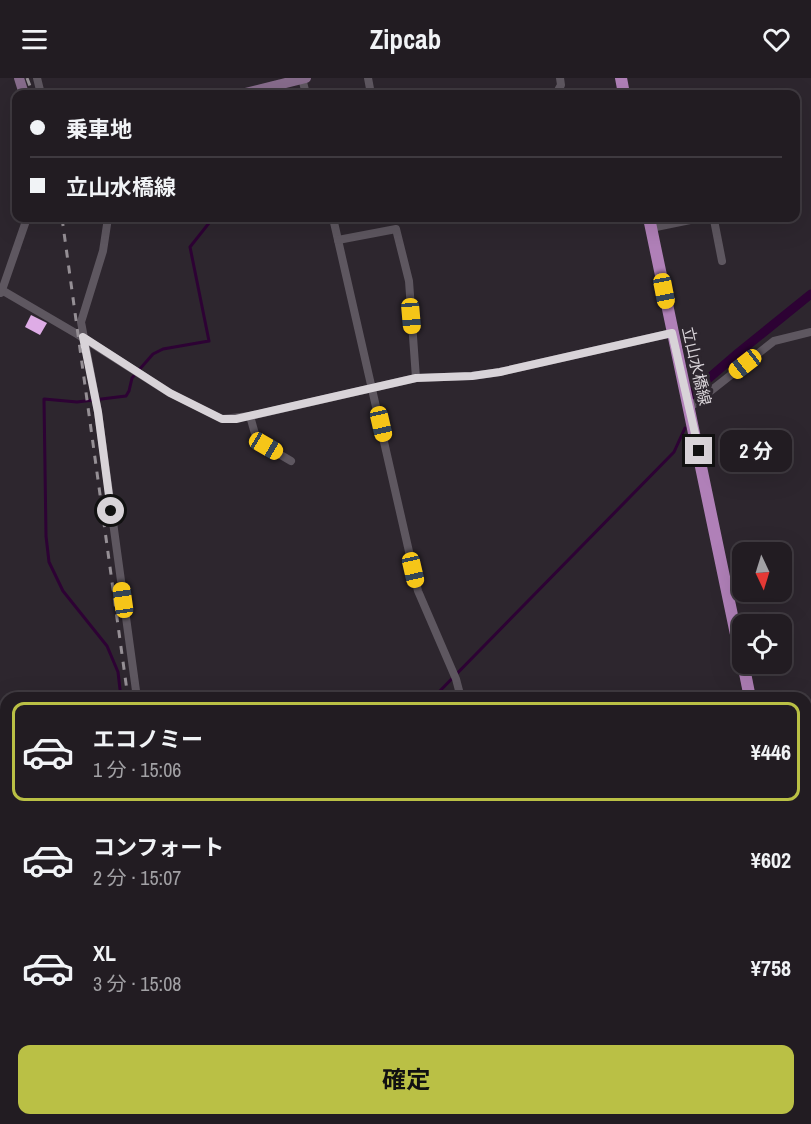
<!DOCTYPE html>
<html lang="ja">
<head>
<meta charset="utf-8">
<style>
  :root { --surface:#221c22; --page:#2a252a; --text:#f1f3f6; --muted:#a2a1a5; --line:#3f3a40; --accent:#bac045 }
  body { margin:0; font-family:"Archivo Narrow","Noto Sans JP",sans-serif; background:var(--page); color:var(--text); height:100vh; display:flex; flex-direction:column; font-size:22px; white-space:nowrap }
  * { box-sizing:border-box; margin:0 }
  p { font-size:20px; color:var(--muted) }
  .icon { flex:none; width:33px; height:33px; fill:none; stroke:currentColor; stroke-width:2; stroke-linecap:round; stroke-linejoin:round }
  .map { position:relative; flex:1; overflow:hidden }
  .side { position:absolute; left:0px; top:614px; width:812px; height:434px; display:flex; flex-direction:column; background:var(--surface); border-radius:18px 18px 0 0; box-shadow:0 6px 24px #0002,0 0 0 2px var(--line) }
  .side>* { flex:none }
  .banner { position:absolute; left:12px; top:12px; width:788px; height:132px; border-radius:12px; box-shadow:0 6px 24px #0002,0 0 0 2px var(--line); display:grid; align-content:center; height:132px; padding:0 18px; background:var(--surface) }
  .needle { width:39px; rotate:176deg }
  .fabs { position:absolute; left:732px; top:464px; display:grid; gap:12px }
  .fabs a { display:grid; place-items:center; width:60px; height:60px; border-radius:12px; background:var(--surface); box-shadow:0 6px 24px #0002,0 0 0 2px var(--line); font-size:30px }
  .end { position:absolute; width:27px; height:27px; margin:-14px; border:8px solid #d8d3d8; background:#111; box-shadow:0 0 0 3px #111 }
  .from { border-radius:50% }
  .bubble { position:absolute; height:42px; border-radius:12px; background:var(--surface); box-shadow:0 6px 24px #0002,0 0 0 2px var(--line); font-size:20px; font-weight:700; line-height:42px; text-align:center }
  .car { position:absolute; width:18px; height:36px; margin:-18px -9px; border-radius:8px; box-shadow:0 0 4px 2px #0007; background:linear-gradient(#f5c518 24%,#345 0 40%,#f5c518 0 76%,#345 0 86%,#f5c518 0) }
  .banner b { display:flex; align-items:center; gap:21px; height:57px; font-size:22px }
  .banner b+b { border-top:2px solid var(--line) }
  .banner i { width:15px; height:15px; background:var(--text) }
  ul { padding:10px 0 0; list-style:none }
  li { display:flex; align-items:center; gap:18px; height:99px; margin:0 12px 9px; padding:0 6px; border:3px solid transparent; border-radius:12px }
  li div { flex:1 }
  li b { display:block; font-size:22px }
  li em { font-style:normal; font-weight:700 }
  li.selected { border-color:var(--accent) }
  li>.icon { width:54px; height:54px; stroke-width:1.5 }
  .cta { display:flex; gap:12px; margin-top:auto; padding:12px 18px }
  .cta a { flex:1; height:69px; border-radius:12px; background:var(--accent); color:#111; font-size:24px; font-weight:700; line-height:69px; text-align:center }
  header { display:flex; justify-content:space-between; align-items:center; height:78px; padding:0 18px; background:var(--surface); font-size:27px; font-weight:700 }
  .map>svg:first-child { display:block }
</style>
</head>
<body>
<header><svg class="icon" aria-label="menu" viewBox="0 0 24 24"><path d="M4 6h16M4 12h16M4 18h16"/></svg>Zipcab<svg class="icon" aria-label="heart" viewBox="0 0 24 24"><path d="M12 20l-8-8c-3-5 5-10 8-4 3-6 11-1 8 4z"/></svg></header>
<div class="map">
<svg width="811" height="1046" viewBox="0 0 811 1046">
  <rect width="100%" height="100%" fill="#2d262e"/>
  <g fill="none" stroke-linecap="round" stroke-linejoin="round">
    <g stroke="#2d0234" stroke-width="3">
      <path d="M121 620 118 594 107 568 63 513 49 484 46 458 44 321 77 324 126 318 129 313 132 300 153 276 163 271 209 263 190 169 213 140"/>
      <path d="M433 620 674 374 685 350"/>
      <path d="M0 915 6 913"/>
    </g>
    <path stroke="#2d0234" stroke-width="9" d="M693 319 694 313 738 275 811 216"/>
  </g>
  <path fill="#deace6" d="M31 237 47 245 40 257 25 249Z"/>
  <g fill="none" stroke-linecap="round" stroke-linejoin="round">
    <g stroke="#5e5760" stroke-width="8">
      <path d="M37 0 41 16"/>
      <path d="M302 0 306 16"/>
      <path d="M368 0 371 16"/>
      <path d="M556 16 561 7 560 0"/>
      <path d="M108 140 103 173 81 244 98 334 137 620"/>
      <path d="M333 140 418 513 456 601 461 620"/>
      <path d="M710 140 714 142 722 183"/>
      <path d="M651 150 700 140"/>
      <path d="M338 162 396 151 409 203 416 300"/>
      <path d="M0 211 77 256 170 315 222 341 250 338 416 300 472 298 500 294 672 255"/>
      <path d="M1 215 27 140"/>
      <path d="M689 330 774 263 811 254"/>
      <path d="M250 338 257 363 291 383"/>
      <path d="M806 680 811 679"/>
      <path d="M806 1026 811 1024"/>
      <path d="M380 1041 381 1046"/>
      <path d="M532 1041 533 1046"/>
      <path d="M711 1046 734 1041"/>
    </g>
    <g stroke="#876c8c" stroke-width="10">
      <path d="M19 0 24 16"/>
      <path d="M241 16 306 0"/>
    </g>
    <g stroke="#b080b8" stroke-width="12">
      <path d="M621 0 624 16"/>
      <path d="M649 140 742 585"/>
      <path d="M743 585 750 620"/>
      <path d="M806 881 811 908"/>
    </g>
    <g stroke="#958f95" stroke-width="3" stroke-dasharray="8 8" stroke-linecap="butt">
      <path d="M27 0 33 16"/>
      <path d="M62 140 128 620"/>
      <path d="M187 1041V1046"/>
    </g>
  </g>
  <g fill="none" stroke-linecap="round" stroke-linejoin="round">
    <path stroke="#d8d3d8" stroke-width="8" d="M111 433 98 334 83 259 170 315 222 341H236L416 300 472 298 500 294 672 255 699 373"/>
  </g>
  <g text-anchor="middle" stroke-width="6" stroke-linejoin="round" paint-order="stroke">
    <g font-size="16" fill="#d8d3d8" stroke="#2d262e">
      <text transform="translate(697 288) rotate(77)" y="6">立山水橋線</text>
    </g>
  </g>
</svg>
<div class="fabs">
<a><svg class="needle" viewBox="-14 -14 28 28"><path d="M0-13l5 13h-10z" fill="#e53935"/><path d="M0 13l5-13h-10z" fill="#a2a1a5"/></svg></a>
<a><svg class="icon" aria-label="locate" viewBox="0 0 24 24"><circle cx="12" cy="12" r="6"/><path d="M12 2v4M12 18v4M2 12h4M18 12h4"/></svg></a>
</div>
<i class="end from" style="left:111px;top:433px"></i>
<i class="end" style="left:699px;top:373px"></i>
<div class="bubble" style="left:720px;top:352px;width:72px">2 分</div>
<i class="car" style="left:664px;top:213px;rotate:169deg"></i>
<i class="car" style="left:411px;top:238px;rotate:175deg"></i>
<i class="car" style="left:745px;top:286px;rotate:232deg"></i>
<i class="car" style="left:381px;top:346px;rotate:167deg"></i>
<i class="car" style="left:266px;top:368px;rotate:120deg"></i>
<i class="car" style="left:413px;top:492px;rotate:167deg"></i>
<i class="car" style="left:123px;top:522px;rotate:352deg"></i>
<div class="banner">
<b><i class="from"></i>乗車地</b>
<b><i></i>立山水橋線</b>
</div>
<section class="side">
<ul>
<li class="selected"><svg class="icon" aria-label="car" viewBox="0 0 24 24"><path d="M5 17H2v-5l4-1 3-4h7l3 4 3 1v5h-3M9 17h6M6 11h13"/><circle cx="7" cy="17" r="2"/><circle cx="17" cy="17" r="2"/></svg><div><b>エコノミー</b><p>1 分 · 15:06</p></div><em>¥446</em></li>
<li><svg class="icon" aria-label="car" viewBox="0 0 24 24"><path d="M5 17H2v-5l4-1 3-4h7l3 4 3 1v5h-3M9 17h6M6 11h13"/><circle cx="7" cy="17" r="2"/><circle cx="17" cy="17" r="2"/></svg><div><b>コンフォート</b><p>2 分 · 15:07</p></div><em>¥602</em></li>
<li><svg class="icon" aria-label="car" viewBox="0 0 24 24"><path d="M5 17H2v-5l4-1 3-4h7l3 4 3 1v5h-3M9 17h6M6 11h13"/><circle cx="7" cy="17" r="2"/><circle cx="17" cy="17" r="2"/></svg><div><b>XL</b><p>3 分 · 15:08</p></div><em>¥758</em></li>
</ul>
<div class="cta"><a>確定</a></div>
</section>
</div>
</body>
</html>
